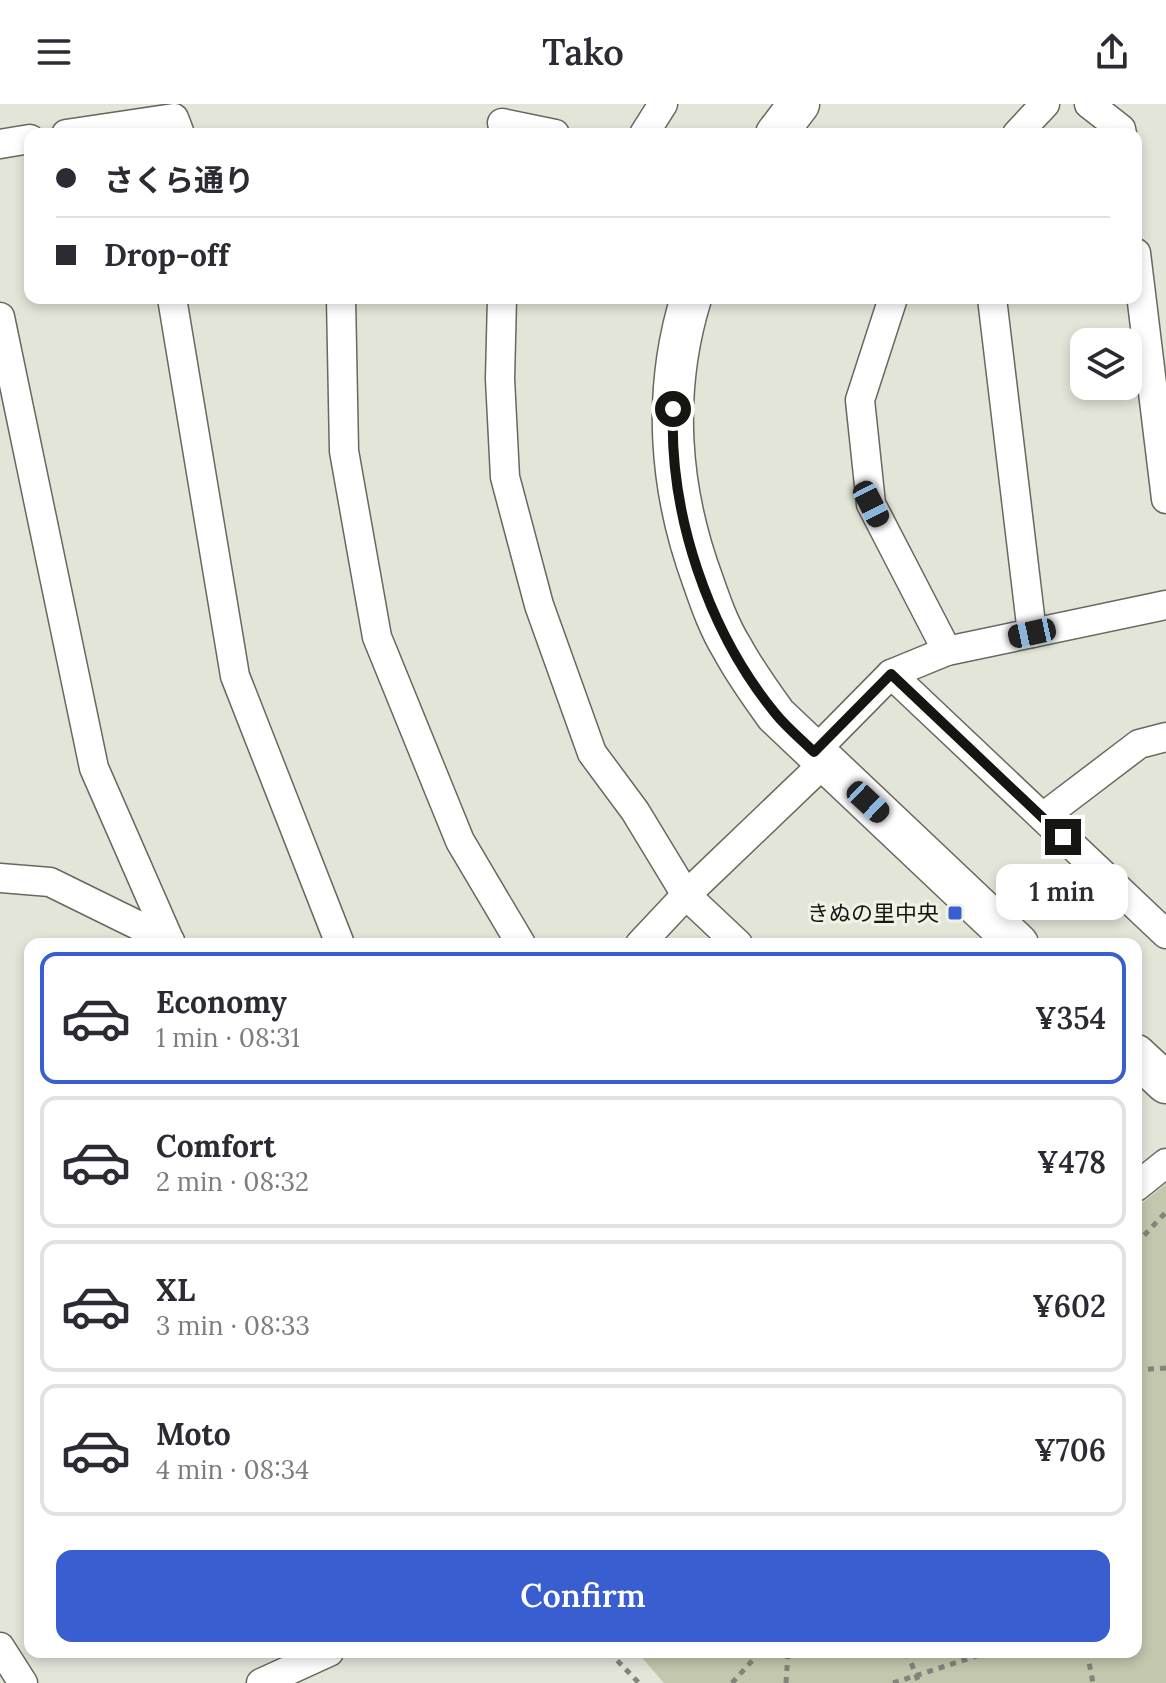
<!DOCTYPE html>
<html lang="en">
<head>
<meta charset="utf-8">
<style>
  :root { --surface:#fff; --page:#f2f2f3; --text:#2b2b33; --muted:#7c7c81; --line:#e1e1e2; --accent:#395ecf }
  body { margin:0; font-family:Lora,"Noto Sans JP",serif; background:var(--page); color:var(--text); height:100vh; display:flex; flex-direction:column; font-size:30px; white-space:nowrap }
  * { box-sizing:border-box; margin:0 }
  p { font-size:26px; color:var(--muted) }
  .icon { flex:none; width:44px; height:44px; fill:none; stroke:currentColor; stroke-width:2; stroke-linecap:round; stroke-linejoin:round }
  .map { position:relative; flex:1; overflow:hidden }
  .details { position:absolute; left:24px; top:834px; width:1118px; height:720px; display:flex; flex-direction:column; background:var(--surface); border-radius:16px; box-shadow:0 4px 12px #0003 }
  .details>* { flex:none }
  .top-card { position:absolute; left:24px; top:24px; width:1118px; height:176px; border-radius:16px; box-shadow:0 4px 12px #0003; display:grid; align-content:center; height:176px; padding:0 32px; background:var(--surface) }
  .tools { position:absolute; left:1070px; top:224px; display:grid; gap:16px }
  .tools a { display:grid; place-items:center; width:72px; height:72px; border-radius:16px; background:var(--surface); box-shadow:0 4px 12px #0003; font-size:40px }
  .end { position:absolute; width:36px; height:36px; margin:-18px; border:10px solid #151612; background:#fff; box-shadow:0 0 0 4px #fff }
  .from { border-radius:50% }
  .bubble { position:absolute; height:56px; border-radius:16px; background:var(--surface); box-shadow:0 4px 12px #0003; font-size:26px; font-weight:600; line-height:56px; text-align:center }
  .car { position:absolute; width:24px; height:48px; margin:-24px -12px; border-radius:10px; box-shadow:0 0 6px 2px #0007; background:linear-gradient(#222 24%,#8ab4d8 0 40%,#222 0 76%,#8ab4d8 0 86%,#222 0) }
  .top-card b { display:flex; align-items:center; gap:28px; height:76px; font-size:30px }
  .top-card b+b { border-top:2px solid var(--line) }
  .top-card i { width:20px; height:20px; background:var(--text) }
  ul { padding:14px 0 0; list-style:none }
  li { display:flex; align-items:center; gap:24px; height:132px; margin:0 16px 12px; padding:0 16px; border:4px solid var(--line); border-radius:16px }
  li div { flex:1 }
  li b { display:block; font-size:30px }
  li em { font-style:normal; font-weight:600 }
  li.current { border-color:var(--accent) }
  li>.icon { width:72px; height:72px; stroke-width:1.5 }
  .button { display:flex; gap:16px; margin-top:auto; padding:16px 32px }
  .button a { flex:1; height:92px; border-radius:16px; background:var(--accent); color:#fff; font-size:32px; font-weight:600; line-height:92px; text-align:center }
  header { display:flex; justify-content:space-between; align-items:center; height:104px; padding:0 32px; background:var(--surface); font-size:36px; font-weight:600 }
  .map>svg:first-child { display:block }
</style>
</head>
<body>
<header><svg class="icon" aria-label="menu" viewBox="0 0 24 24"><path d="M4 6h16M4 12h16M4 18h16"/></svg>Tako<svg class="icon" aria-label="share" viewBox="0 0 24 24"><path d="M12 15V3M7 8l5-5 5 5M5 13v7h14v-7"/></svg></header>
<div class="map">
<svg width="1166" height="1579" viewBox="0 0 1166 1579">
  <rect width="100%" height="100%" fill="#e2e5d8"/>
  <path fill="#c2c7ad" d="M1166 1080V1579H664L637 1548H1136V1104Z"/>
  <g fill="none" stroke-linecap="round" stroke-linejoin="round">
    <defs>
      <g id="street">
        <path d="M1089 0 1121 25 1122 30"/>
        <path d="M502 19 555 30"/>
        <path d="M66 30 174 14 180 30"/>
        <path d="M644 30 663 0"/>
        <path d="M1017 30 1045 0"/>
        <path d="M0 40 30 35"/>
        <path d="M1136 149 1166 395"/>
        <path d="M172 194 235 572 340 840"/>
        <path d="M341 194 344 347 377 533 460 737 521 840"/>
        <path d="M502 194 500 275 505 373 539 501 592 649 635 707 686 791 738 840"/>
        <path d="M893 194 860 296 871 400 947 547"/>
        <path d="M992 194 1032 529"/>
        <path d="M0 213 94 664 171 840"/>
        <path d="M891 570 1166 830"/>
        <path d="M814 648 891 570 947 547 1166 501"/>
        <path d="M1043 713 1139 640 1166 633"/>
        <path d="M0 774 50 778 170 837"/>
        <path d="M640 840 686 791 825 658"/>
        <path d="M1136 1083 1166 1059"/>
        <path d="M0 1543 23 1579"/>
        <path d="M261 1579 329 1548"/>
      </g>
      <g id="secondary">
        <path d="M776 30 799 0"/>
        <path d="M691 194C662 288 669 385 703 477 711 500 719 523 732 544 745 568 760 589 776 611L1018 840"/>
        <path d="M1136 951 1166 979"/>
      </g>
    </defs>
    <use href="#street" stroke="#67695e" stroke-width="31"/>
    <use href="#secondary" stroke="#67695e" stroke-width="43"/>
    <g stroke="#83857c" stroke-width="5" stroke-dasharray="6 6" stroke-linecap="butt">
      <path d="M1136 1140 1166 1108"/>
      <path d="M1136 1266 1166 1264"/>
      <path d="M609 1548 639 1579"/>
      <path d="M907 1548 919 1579"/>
      <path d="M1087 1548 1093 1579"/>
      <path d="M732 1579 760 1548"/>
      <path d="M786 1579 788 1548"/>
      <path d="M893 1579 989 1548"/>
    </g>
    <use href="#street" stroke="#fff" stroke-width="28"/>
    <use href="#secondary" stroke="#fff" stroke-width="40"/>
  </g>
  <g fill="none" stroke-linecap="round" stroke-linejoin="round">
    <path stroke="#151612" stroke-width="10" d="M673 305C669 410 708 527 775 609 786 623 801 635 814 648L891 570 1063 733"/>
  </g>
  <rect fill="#395ecf" stroke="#f0f2e5" stroke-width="3" x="947" y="801" width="16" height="16" rx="4"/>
  <g text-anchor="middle" stroke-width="6" stroke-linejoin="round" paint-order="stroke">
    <g font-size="22" fill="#151612" stroke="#f0f2e5" text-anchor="end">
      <text x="939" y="817">きぬの里中央</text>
    </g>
  </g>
</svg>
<div class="tools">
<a><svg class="icon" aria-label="layers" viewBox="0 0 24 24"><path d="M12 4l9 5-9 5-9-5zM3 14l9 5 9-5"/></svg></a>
</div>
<i class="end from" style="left:673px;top:305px"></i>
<i class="end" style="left:1063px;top:733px"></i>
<div class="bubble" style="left:996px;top:760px;width:132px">1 min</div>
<i class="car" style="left:871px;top:400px;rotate:153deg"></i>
<i class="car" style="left:1032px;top:529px;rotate:258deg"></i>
<i class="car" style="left:868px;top:698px;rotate:133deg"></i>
<div class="top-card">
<b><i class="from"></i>さくら通り</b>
<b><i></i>Drop-off</b>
</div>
<section class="details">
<ul>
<li class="current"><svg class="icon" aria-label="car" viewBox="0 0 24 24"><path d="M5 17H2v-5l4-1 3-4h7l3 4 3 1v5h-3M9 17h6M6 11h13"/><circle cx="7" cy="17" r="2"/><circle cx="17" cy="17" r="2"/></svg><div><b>Economy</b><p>1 min · 08:31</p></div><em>¥354</em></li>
<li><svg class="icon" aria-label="car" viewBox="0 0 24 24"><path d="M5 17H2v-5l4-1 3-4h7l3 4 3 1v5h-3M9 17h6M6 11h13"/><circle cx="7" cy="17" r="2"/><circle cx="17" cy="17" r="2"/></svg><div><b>Comfort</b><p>2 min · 08:32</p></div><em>¥478</em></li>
<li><svg class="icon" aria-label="car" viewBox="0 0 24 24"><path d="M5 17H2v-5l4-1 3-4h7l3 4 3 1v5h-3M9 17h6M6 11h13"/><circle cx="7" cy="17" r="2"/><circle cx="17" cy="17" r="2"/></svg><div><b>XL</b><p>3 min · 08:33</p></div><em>¥602</em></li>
<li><svg class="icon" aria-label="car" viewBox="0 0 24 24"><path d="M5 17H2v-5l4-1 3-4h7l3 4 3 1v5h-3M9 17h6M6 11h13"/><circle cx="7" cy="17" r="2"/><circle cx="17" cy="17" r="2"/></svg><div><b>Moto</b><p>4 min · 08:34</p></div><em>¥706</em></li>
</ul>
<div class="button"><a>Confirm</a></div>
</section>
</div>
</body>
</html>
